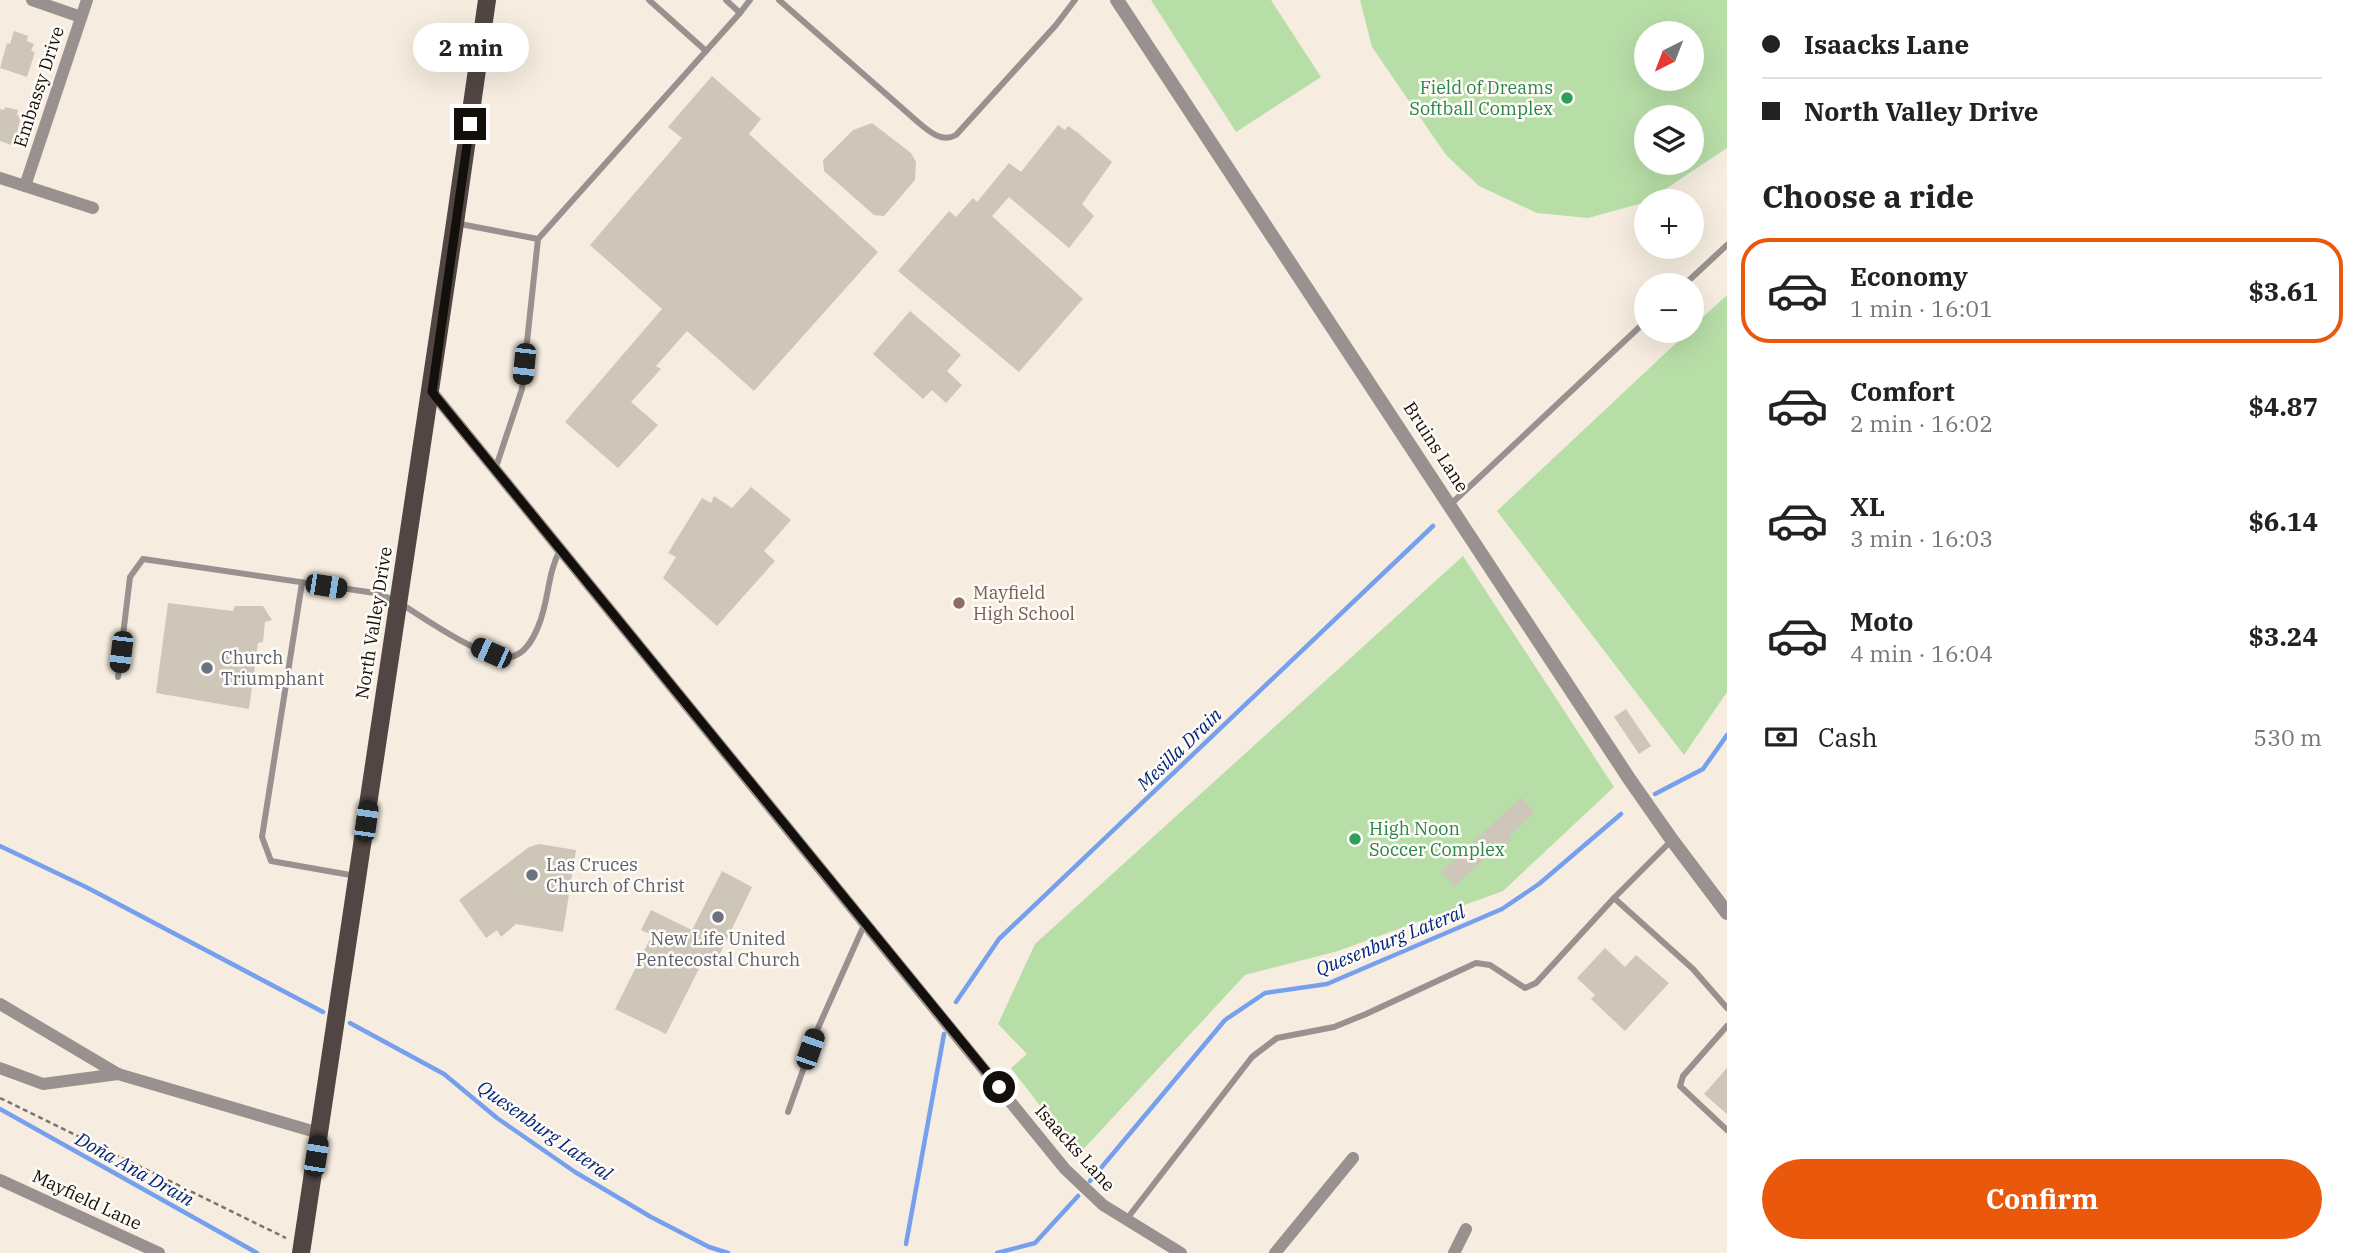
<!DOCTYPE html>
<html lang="en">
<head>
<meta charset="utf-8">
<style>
  :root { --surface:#fff; --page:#f6f6f6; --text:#222; --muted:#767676; --line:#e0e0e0; --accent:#ea580c }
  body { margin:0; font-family:"IBM Plex Serif",serif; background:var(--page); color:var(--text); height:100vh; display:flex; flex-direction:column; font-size:26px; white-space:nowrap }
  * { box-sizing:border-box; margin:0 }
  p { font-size:23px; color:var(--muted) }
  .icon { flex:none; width:38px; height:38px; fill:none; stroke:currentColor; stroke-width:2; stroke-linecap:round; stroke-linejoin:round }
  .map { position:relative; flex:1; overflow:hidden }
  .sheet { display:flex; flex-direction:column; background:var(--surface); width:630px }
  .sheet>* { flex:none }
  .top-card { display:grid; align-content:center; height:154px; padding:0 35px; background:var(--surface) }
  .needle { width:46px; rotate:222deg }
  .tools { position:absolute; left:1634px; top:21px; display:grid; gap:14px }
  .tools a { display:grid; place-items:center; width:70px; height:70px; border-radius:50%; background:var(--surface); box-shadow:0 7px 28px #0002; font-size:35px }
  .end { position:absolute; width:32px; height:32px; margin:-16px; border:9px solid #13100c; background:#fff; box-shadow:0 0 0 4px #fff }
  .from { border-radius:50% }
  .bubble { position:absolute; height:49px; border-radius:24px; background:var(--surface); box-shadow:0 7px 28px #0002; font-size:23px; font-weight:700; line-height:49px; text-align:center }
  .car { position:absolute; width:21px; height:42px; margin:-21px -10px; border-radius:9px; box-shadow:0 0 5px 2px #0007; background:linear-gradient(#222 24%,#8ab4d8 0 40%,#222 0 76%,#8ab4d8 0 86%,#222 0) }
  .top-card b { display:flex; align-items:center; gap:24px; height:66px; font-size:26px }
  .top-card b+b { border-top:2px solid var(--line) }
  .top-card i { width:18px; height:18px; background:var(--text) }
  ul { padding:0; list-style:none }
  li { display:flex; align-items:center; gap:21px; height:105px; margin:0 14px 10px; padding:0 21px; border:4px solid transparent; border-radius:28px }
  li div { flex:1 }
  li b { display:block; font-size:26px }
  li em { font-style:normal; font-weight:700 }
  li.selected { border-color:var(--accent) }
  li>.icon { width:63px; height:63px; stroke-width:1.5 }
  h2 { padding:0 35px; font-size:32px; line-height:84px }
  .pay { display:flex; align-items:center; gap:18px; height:77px; padding:0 35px; font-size:26px }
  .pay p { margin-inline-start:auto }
  .primary-button { display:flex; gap:14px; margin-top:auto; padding:14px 35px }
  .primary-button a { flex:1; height:80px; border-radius:42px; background:var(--accent); color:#fff; font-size:28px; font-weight:700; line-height:80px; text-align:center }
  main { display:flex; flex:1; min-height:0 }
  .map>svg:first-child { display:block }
</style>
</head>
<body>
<main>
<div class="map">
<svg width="1727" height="1253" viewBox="0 0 1727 1253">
  <rect width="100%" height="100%" fill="#f6ede0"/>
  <g fill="#b8dea7" fill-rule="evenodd">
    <path d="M1151 0H1271L1321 77 1236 132Z"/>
    <path d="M1360 0H1727V148L1646 202 1588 218 1537 213 1479 186 1446 155 1372 47ZM1692 33V79H1647V33ZM1692 117V163H1647V117Z"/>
    <path d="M1727 295V692L1684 755 1497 511 1689 331H1692V327Z"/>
    <path d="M1463 556 1614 787 1503 891 1338 951 1245 975 1078 1155 1011 1068 1027 1054 998 1024 1035 944Z"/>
  </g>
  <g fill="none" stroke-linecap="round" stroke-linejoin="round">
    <g stroke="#76a0ed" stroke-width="4.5">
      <path d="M1655 794 1703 769 1727 735"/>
      <path d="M0 846 86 887 323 1012"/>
      <path d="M956 1002 999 939 1433 526"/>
      <path d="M350 1023 444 1074 497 1118 575 1172 651 1217 709 1247 728 1253"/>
      <path d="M0 1109 257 1253"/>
      <path d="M1090 1181 1225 1020 1265 993 1327 984 1502 909 1539 884 1621 814"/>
      <path d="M906 1244 944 1034"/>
      <path d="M997 1253 1035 1243 1078 1196"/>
    </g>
  </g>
  <g fill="#cfc6ba">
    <path d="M14 31 28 36 27 41 34 44 31 51 35 52 27 77 0 68 7 43 10 44Z"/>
    <path d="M712 76 761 119 749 134 878 252 754 391 687 331 656 366 661 369 631 402 658 425 618 468 565 422 662 309 590 245 682 138 668 127Z"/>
    <path d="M5 107 18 110 17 115 21 116 14 146 0 141V109L4 110Z"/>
    <path d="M872 123 911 153 916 162 915 180 884 216 874 215 824 171 823 160 853 130Z"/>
    <path d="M1058 125 1065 130 1068 126 1078 133 1112 162 1082 204 1094 216 1069 248 1009 197 992 216 1083 299 1019 372 898 271 949 211 956 217 973 198 977 202 1009 163 1021 172Z"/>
    <path d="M910 311 961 355 947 371 962 385 946 403 932 390 923 399 873 354Z"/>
    <path d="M751 487 791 520 764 551 775 561 717 626 663 578 676 557 668 553 702 498 711 503 714 496 732 508Z"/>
    <path d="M168 603 233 611 235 606H263L272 620 265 622 263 642 258 643 249 709 156 693Z"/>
    <path d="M1626 709 1651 746 1639 754 1614 717Z"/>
    <path d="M1521 797 1534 812 1509 837 1512 840 1503 848 1499 845 1455 887 1441 872Z"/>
    <path d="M539 844 576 850 563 932 516 924 501 937 497 930 486 938 459 900 529 847Z"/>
    <path d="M722 871 752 887 714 966 703 961 666 1034 615 1009 652 935 641 930 651 910 692 930Z"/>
    <path d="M1605 948 1625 967 1636 955 1669 983 1625 1031 1591 999 1595 995 1577 978Z"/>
    <path d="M1727 1068V1114L1704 1094Z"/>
  </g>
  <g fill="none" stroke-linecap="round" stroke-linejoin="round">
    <path stroke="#7a756d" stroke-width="2.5" stroke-dasharray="5 3.5" stroke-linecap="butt" d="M0 1098 286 1238"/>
    <g stroke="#98918f" stroke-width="6">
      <path d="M649 0 706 51"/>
      <path d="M779 0 919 123C930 132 942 143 956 135L1056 25 1075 0"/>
      <path d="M740 13 750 0"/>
      <path d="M455 223 538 239 740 13 726 0"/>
      <path d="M1684 285 1727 245"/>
      <path d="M495 470 522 389 538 239"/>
      <path d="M1451 504 1647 320"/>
      <path d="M302 583 262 837 271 861 356 876"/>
      <path d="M118 677 130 577 143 559 375 593C383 596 393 599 400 603 422 617 485 661 510 657 525 655 533 639 538 627 549 602 547 574 560 550"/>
      <path d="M1614 898 1672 840"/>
      <path d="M1727 1026 1683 1076 1680 1086 1727 1130"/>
      <path d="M788 1112 818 1028 865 923"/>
      <path d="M1126 1220 1252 1057 1277 1038 1334 1027 1366 1014 1476 963 1490 965 1525 988 1536 983 1614 898 1693 969 1727 1008"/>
    </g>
    <g stroke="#98918f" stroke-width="12">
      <path d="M32 0 81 17"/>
      <path d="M0 178 93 208"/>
      <path d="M25 186 87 0"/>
      <path d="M432 392 1065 1169 1103 1205 1181 1253"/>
      <path d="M0 1004 118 1074"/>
      <path d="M0 1068 43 1084 118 1074 319 1133"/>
      <path d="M0 1180 159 1253"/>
      <path d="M1275 1253 1353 1158"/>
      <path d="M1454 1253 1466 1229"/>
    </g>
    <path stroke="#98918f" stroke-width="14" d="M1117 0 1630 780 1672 840 1727 913"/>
    <path stroke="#514643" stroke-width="18" d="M301 1253C363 835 428 418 487 0"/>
  </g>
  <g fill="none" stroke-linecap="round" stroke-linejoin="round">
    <path stroke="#13100c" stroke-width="9" d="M470 124 432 392 999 1087"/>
  </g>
  <g fill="#2e9e5b" stroke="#fffbf6" stroke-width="2.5">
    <circle cx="1567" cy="98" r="7"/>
    <circle cx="1355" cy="839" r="7"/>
  </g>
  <circle fill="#8d6e63" stroke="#fffbf6" stroke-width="2.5" cx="959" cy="603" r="7"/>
  <g fill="#6b7280" stroke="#fffbf6" stroke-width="2.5">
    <circle cx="207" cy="668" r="7"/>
    <circle cx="532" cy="875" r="7"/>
    <circle cx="718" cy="917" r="7"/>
  </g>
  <g text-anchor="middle" stroke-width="5" stroke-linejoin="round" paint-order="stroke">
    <g font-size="18" fill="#13100c" stroke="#fffbf6">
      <text transform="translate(39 87) rotate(-72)" y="6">Embassy Drive</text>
      <text transform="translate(1436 447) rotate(57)" y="6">Bruins Lane</text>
      <text transform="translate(374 623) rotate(-81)" y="6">North Valley Drive</text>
      <text transform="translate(1075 1148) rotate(48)" y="6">Isaacks Lane</text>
      <text transform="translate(87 1200) rotate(25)" y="6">Mayfield Lane</text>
    </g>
    <g font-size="18" fill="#27864d" stroke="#fffbf6" text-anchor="end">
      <text x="1553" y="94">Field of Dreams<tspan x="1553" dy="21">Softball Complex</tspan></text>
      <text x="1369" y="835" text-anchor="start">High Noon<tspan x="1369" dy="21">Soccer Complex</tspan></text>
    </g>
    <g font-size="18" fill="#785e54" stroke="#fffbf6" text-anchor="start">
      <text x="973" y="599">Mayfield<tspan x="973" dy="21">High School</tspan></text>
    </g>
    <g font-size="18" fill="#5b616d" stroke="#fffbf6" text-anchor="start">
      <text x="221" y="664">Church<tspan x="221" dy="21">Triumphant</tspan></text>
      <text x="546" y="871">Las Cruces<tspan x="546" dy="21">Church of Christ</tspan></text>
      <text x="718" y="945" text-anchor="middle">New Life United<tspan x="718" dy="21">Pentecostal Church</tspan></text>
    </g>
    <g font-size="19" font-style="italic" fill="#00267d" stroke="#fffbf6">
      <text transform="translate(1179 749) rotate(-44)" y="7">Mesilla Drain</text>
      <text transform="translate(1390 940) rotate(-22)" y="7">Quesenburg Lateral</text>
      <text transform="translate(545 1130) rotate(35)" y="7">Quesenburg Lateral</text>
      <text transform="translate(135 1169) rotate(29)" y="7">Doña Ana Drain</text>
    </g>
  </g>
</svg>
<div class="tools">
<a><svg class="needle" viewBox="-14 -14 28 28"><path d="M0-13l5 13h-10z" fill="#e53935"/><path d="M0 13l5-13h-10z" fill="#767676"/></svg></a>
<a><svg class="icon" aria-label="layers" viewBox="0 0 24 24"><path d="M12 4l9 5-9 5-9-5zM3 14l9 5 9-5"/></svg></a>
<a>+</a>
<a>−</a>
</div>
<i class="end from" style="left:999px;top:1087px"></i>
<i class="end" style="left:470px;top:124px"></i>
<div class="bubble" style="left:413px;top:23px;width:116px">2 min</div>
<i class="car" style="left:524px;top:364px;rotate:186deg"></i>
<i class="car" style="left:326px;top:586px;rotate:99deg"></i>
<i class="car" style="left:121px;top:652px;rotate:187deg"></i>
<i class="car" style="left:491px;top:653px;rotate:294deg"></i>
<i class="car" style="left:366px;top:821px;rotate:8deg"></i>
<i class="car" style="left:810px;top:1049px;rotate:19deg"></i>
<i class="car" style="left:316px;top:1156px;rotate:9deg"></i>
</div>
<section class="sheet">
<div class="top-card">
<b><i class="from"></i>Isaacks Lane</b>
<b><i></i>North Valley Drive</b>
</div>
<h2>Choose a ride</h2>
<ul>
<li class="selected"><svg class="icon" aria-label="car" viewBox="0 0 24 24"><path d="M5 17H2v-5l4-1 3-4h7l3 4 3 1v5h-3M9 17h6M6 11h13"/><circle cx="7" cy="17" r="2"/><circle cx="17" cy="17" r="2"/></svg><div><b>Economy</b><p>1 min · 16:01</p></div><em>$3.61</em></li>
<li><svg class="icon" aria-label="car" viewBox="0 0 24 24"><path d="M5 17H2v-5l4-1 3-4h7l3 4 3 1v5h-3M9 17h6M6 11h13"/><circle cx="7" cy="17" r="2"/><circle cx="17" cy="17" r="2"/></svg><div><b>Comfort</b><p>2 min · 16:02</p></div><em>$4.87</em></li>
<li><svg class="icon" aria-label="car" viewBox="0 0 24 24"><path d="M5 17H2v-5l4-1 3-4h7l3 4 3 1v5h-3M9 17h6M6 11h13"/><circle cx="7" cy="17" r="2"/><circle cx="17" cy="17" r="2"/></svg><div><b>XL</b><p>3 min · 16:03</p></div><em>$6.14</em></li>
<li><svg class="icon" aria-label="car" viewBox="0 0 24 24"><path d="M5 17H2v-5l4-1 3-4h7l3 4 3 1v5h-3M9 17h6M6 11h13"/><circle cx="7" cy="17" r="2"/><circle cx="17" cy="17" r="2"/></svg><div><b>Moto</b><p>4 min · 16:04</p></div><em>$3.24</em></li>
</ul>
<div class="pay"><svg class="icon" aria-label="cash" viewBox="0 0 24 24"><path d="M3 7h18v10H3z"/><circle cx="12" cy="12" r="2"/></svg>Cash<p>530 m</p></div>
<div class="primary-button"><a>Confirm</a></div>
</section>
</main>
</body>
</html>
